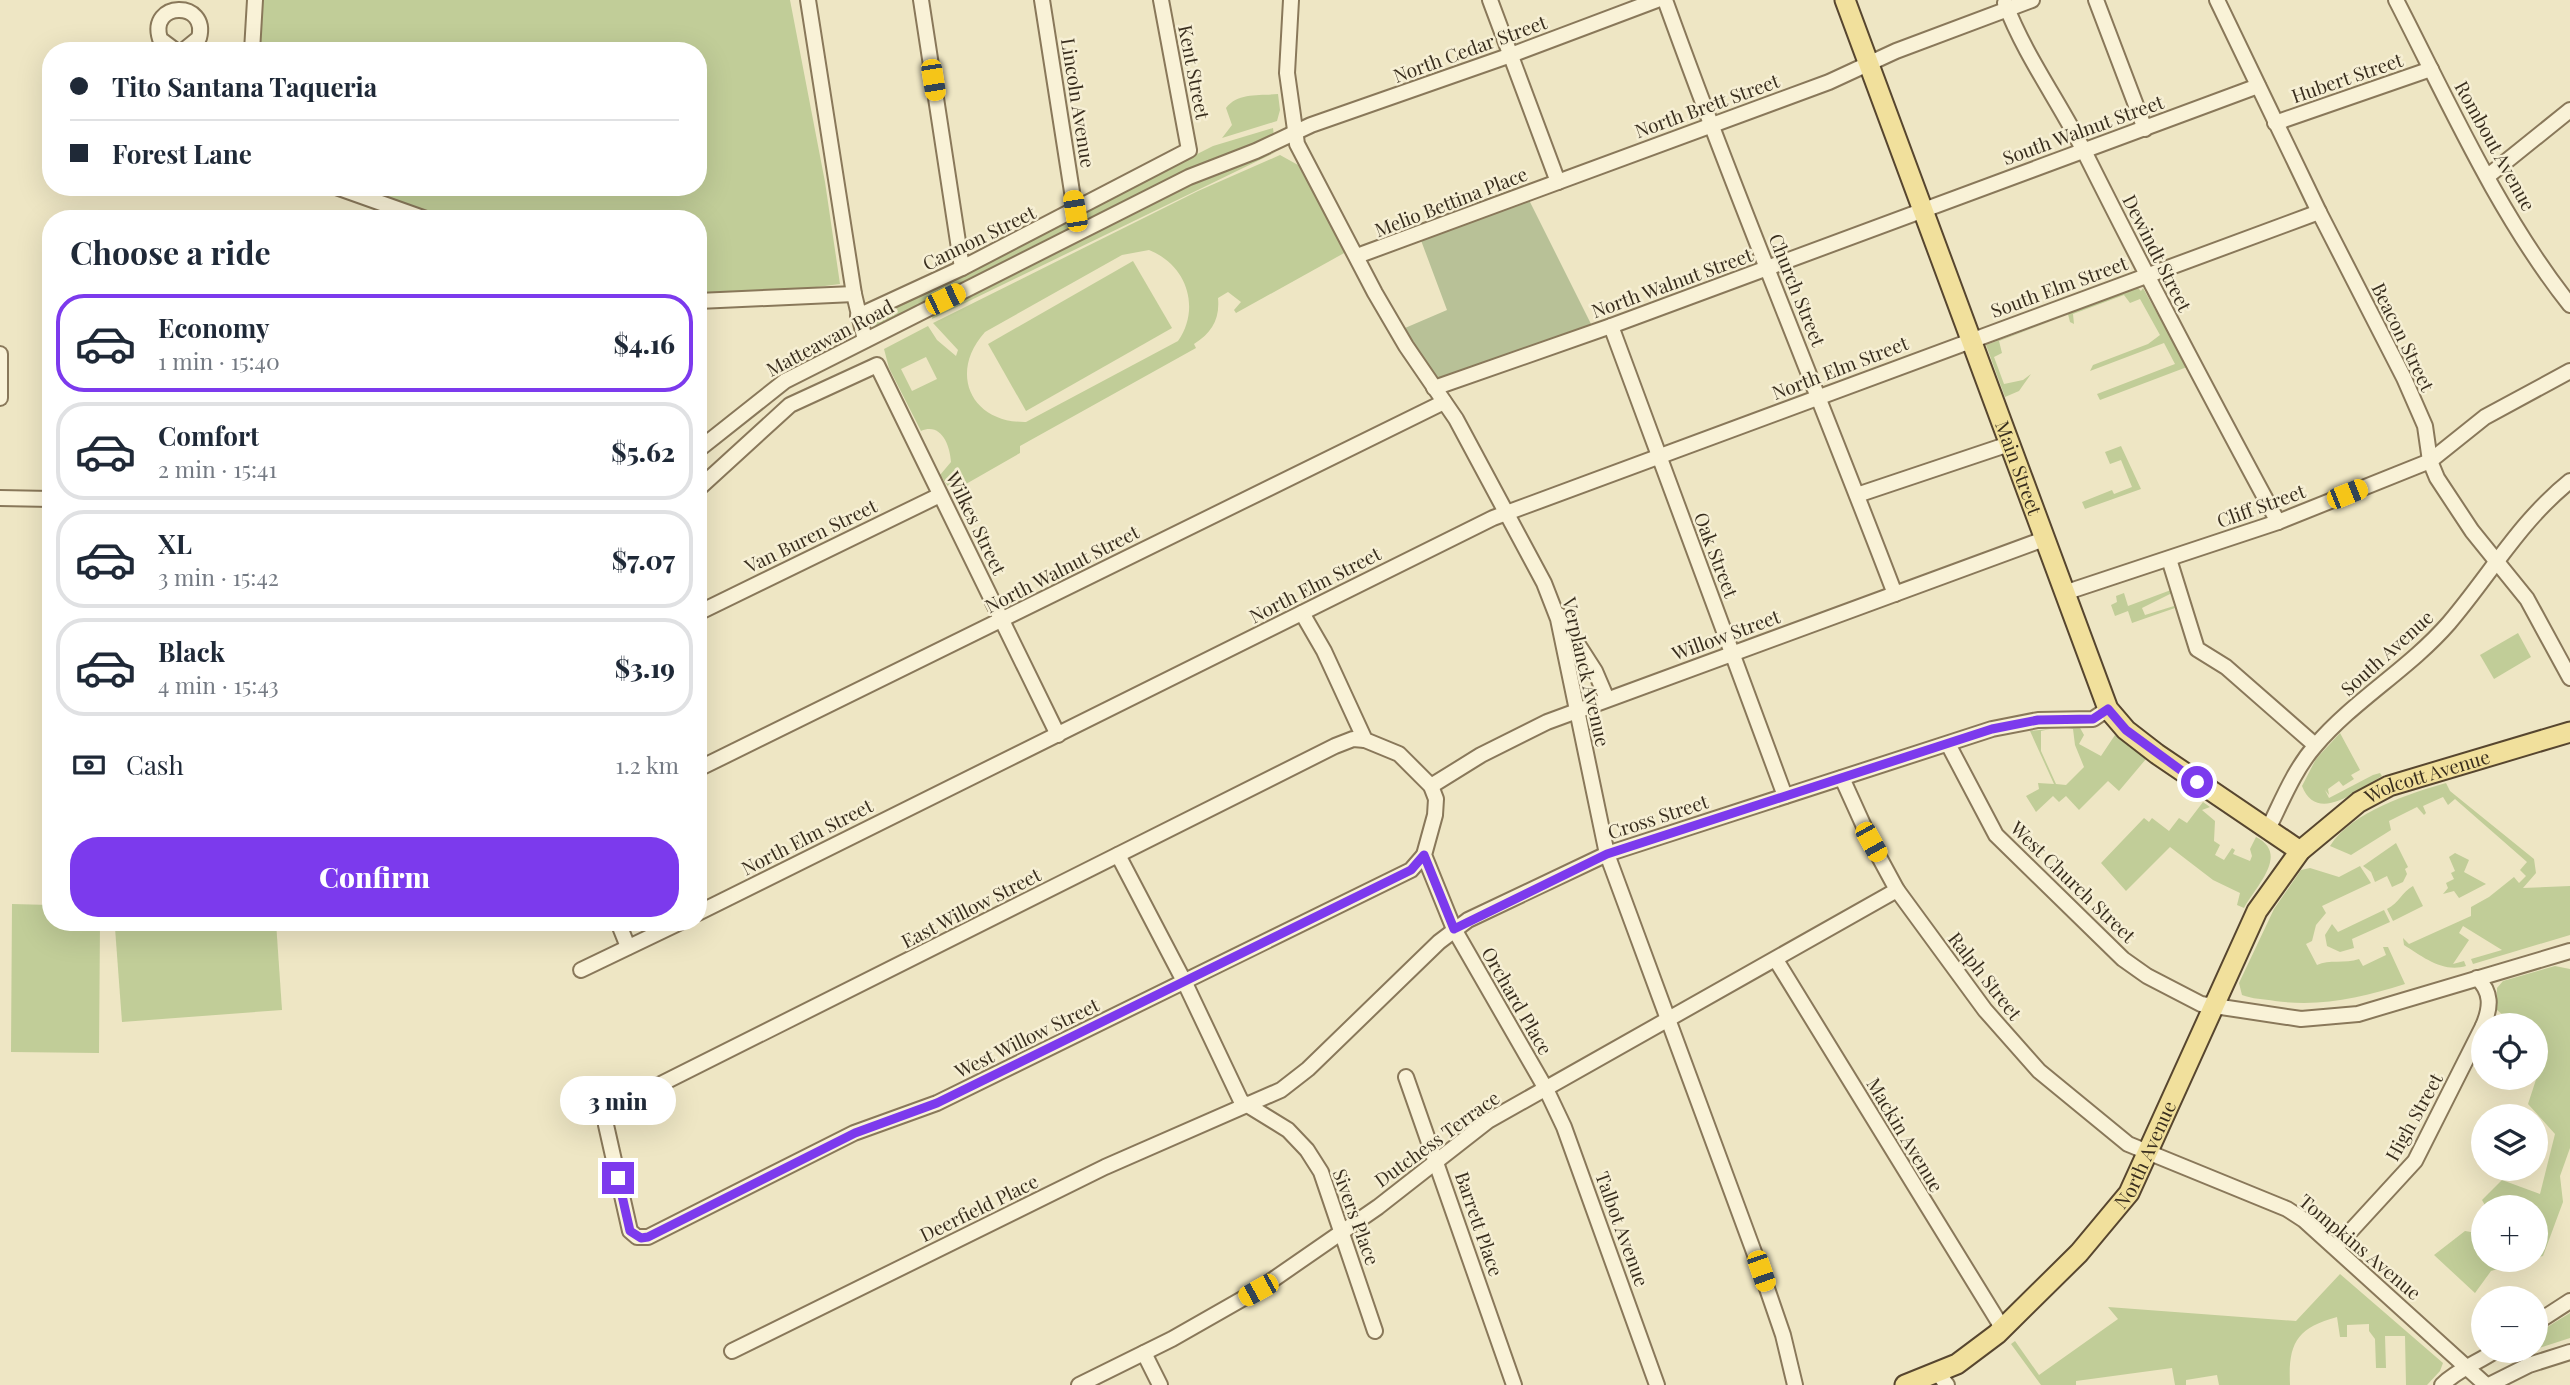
<!DOCTYPE html>
<html lang="en">
<head>
<meta charset="utf-8">
<style>
  :root { --surface:#fff; --page:#f6f6f7; --text:#1f2937; --muted:#747a83; --line:#e0e1e3; --accent:#7c3aed }
  body { margin:0; font-family:"Playfair Display",serif; background:var(--page); color:var(--text); height:100vh; display:flex; flex-direction:column; font-size:26px; white-space:nowrap }
  * { box-sizing:border-box; margin:0 }
  p { font-size:23px; color:var(--muted) }
  .icon { flex:none; width:38px; height:38px; fill:none; stroke:currentColor; stroke-width:2; stroke-linecap:round; stroke-linejoin:round }
  .map { position:relative; flex:1; overflow:hidden }
  .side { position:absolute; left:42px; top:210px; width:665px; height:721px; display:flex; flex-direction:column; background:var(--surface); border-radius:28px; box-shadow:0 7px 28px #0002 }
  .side>* { flex:none }
  .guide { position:absolute; left:42px; top:42px; width:665px; height:154px; border-radius:28px; box-shadow:0 7px 28px #0002; display:grid; align-content:center; height:154px; padding:0 28px; background:var(--surface) }
  .buttons { position:absolute; left:2471px; top:1013px; display:grid; gap:14px }
  .buttons a { display:grid; place-items:center; width:77px; height:77px; border-radius:50%; background:var(--surface); box-shadow:0 7px 28px #0002; font-size:35px }
  .end { position:absolute; width:32px; height:32px; margin:-16px; border:9px solid #7c3aed; background:#fff; box-shadow:0 0 0 4px #fff }
  .from { border-radius:50% }
  .bubble { position:absolute; height:49px; border-radius:24px; background:var(--surface); box-shadow:0 7px 28px #0002; font-size:23px; font-weight:800; line-height:49px; text-align:center }
  .car { position:absolute; width:21px; height:42px; margin:-21px -10px; border-radius:9px; box-shadow:0 0 5px 2px #0007; background:linear-gradient(#f5c518 24%,#345 0 40%,#f5c518 0 76%,#345 0 86%,#f5c518 0) }
  .guide b { display:flex; align-items:center; gap:24px; height:66px; font-size:26px }
  .guide b+b { border-top:2px solid var(--line) }
  .guide i { width:18px; height:18px; background:var(--text) }
  ul { padding:0; list-style:none }
  li { display:flex; align-items:center; gap:21px; height:98px; margin:0 14px 10px; padding:0 14px; border:4px solid var(--line); border-radius:28px }
  li div { flex:1 }
  li b { display:block; font-size:26px }
  li em { font-style:normal; font-weight:800 }
  li.current { border-color:var(--accent) }
  li>.icon { width:63px; height:63px; stroke-width:1.5 }
  h2 { padding:0 28px; font-size:32px; line-height:84px }
  .pay { display:flex; align-items:center; gap:18px; height:77px; padding:0 28px; font-size:26px }
  .pay p { margin-inline-start:auto }
  .primary-button { display:flex; gap:14px; margin-top:auto; padding:14px 28px }
  .primary-button a { flex:1; height:80px; border-radius:28px; background:var(--accent); color:#fff; font-size:28px; font-weight:800; line-height:80px; text-align:center }
  .map>svg:first-child { display:block }
</style>
</head>
<body>
<div class="map">
<svg width="2570" height="1385" viewBox="0 0 2570 1385">
  <rect width="100%" height="100%" fill="#eee6c4"/>
  <g fill="#c1cd98" fill-rule="evenodd">
    <path d="M255 0H790L825 182 840 284 703 302 698 301V219H426L336 187H698V51H252Z"/>
    <path d="M1278 94 1280 110 1277 121 1222 138 1232 125 1226 108C1238 92 1260 96 1278 94Z"/>
    <path d="M1273 128 1274 136 1183 173 874 328 866 322 1213 146Z"/>
    <path d="M1276 152 932 319 933 313 1191 182Z"/>
    <path d="M1280 155 1298 165 1346 252 1236 313 1234 310 1241 302 1228 292 1218 298C1220 319 1212 333 1194 344L1196 348 1020 446V453L952 492 940 475 951 462C950 445 941 422 921 431L889 368 884 349 928 326 937 340 956 356 958 350 933 323 1198 191ZM1149 250C1187 265 1201 308 1178 341L1026 422C971 423 948 373 985 332L1122 255ZM926 357 937 379 912 391 901 369Z"/>
    <path d="M1133 261 1172 328 1026 411 988 344Z"/>
    <path d="M2138 288 2141 291 2143 288 2187 367 2100 400 2097 394 2175 364 2164 343 2090 371 2093 365 2148 344 2160 335 2140 299 2130 303 2124 295 2073 314 2074 324 2070 322 2068 314Z"/>
    <path d="M2060 318 1999 341 2002 353 1994 357 2004 384 2023 380 2031 374 2019 391 2005 397 1986 345Z"/>
    <path d="M2121 446 2141 489 2085 509 2082 502 2112 490 2114 494 2132 487 2121 460 2110 464 2105 452Z"/>
    <path d="M2171 590 2172 593 2142 608 2145 615 2174 606 2175 608 2132 623 2128 611 2115 616 2111 605 2117 602 2116 596 2124 593 2128 606Z"/>
    <path d="M2518 633 2531 657 2494 679 2480 655Z"/>
    <path d="M2079 726 2084 735 2079 744 2101 756 2115 735 2146 759 2119 791 2108 781 2079 810 2066 796 2059 802 2053 796 2036 812 2026 796 2039 789 2038 783 2054 784 2030 731 2050 729 2041 731V751L2056 784 2066 785 2084 767 2075 745 2073 729 2062 727Z"/>
    <path d="M2340 733 2360 770 2351 775 2354 779 2343 786 2339 781 2328 789 2329 795 2325 790 2329 798 2373 775 2380 773 2382 776C2359 789 2317 825 2302 786L2316 759Z"/>
    <path d="M2446 783 2450 791 2534 859 2536 873 2523 888 2570 886V935L2473 964 2471 959 2502 950 2463 926 2459 933 2469 940 2453 964 2464 961 2466 966C2443 973 2423 957 2404 945L2403 938 2409 944 2471 916V907L2489 897 2514 877 2519 883 2526 876 2520 870 2527 862 2455 799 2448 805 2443 797 2423 806 2426 813 2424 815 2417 807 2389 821 2391 830 2351 855 2330 846C2351 812 2411 793 2446 783Z"/>
    <path d="M2203 802 2210 807 2202 810 2215 821 2214 841 2220 845 2215 855 2224 860 2232 848 2235 850 2233 854 2250 861 2252 856 2250 849 2256 837C2290 854 2256 886 2244 908L2237 905 2240 893 2213 880 2170 847 2126 891 2101 863 2144 818 2149 822 2152 818 2169 831 2179 818 2187 823Z"/>
    <path d="M2396 843 2408 867 2405 869 2407 874 2403 882 2392 887 2387 876 2375 882 2371 872 2363 866Z"/>
    <path d="M2455 853 2469 860 2464 872 2486 884 2459 898 2454 891 2443 894 2448 888 2446 883 2454 879 2451 873 2455 871 2449 857Z"/>
    <path d="M2360 866 2371 883 2322 906 2326 913 2316 925 2312 941 2306 944 2317 965C2329 959 2345 964 2359 959L2363 966 2386 955 2383 947H2388L2405 984C2361 998 2321 1007 2275 1001 2264 999 2252 999 2242 995L2239 983 2274 909 2301 870 2310 868 2339 877Z"/>
    <path d="M2413 886 2423 906 2393 921 2387 909C2399 903 2402 892 2413 886Z"/>
    <path d="M12 904 51 905V922H100L99 1053 11 1052Z"/>
    <path d="M2384 910 2390 922 2352 939 2354 948 2340 952 2327 946 2325 935 2332 924 2338 932Z"/>
    <path d="M205 922H276L282 1010 122 1022 115 928Z"/>
    <path d="M2555 966 2570 969V1148L2560 1176 2563 1202 2543 1256 2536 1258V1208L2486 1207 2482 1200 2502 1180 2540 1194 2555 1134 2528 1104 2544 1055 2536 1047V1026L2515 1025 2497 1010V988L2503 981Z"/>
    <path d="M2465 1231 2483 1234V1260H2528L2491 1271 2475 1293 2434 1255Z"/>
    <path d="M2340 1274 2443 1363 2440 1371 2427 1385H2406L2405 1336H2385L2386 1368H2376L2375 1339 2369 1331V1324L2347 1325V1337H2340L2337 1317C2296 1328 2288 1344 2290 1385H2219L2217 1375 2186 1380V1385H2175L2172 1368 2076 1381V1385H2041L2011 1344 2015 1341 2039 1375 2118 1319 2108 1307 2296 1321Z"/>
    <path d="M2570 1313V1338L2536 1349V1334Z"/>
  </g>
  <path fill="#b8c197" d="M1526 194 1595 332 1434 388 1398 331 1447 310 1419 235Z"/>
  <g fill="none" stroke-linecap="round" stroke-linejoin="round">
    <defs>
      <g id="minor">
        <path d="M808 0 854 294 865 340"/>
        <path d="M921 0 962 268"/>
        <path d="M1042 0 1075 211"/>
        <path d="M1291 0 1287 73 1297 144 1375 293 1406 346 1456 419 1544 583 1558 619 1607 854 1761 1271 1783 1335 1795 1385"/>
        <path d="M1490 0 1558 182"/>
        <path d="M1665 0C1737 200 1819 395 1895 594"/>
        <path d="M2096 0 2145 129"/>
        <path d="M2217 0 2319 212 2404 378 2425 426 2430 461 2437 478 2472 531 2527 599 2570 678"/>
        <path d="M2396 0C2449 103 2498 214 2570 305"/>
        <path d="M2005 3C2025 56 2060 103 2085 153 2147 277 2212 400 2278 522"/>
        <path d="M176 51 160 39C148 1 209 0 199 38L183 51"/>
        <path d="M252 51 255 0"/>
        <path d="M2275 123 2431 69"/>
        <path d="M2488 176 2570 110"/>
        <path d="M336 187 426 219"/>
        <path d="M1357 256 1829 82 1896 51 2032 0"/>
        <path d="M698 301 854 294"/>
        <path d="M858 316 962 268 1189 150 1161 0"/>
        <path d="M1611 326 1785 796"/>
        <path d="M0 354V398"/>
        <path d="M1434 388 1611 326 2258 86"/>
        <path d="M698 450 785 381 1189 177 1256 151 1311 125 1511 55 1657 0"/>
        <path d="M698 489 790 405 877 365 1058 735"/>
        <path d="M1857 495 2009 444"/>
        <path d="M0 498 51 499"/>
        <path d="M2169 559 2197 649 2226 667 2315 745"/>
        <path d="M2064 593 2278 522 2430 461 2485 417 2570 371"/>
        <path d="M698 613 940 495"/>
        <path d="M1302 613 1324 651 1365 740 1399 754 1431 786 1436 799 1435 815 1424 855 1454 929 1546 1089 1564 1127 1657 1385"/>
        <path d="M1559 615 1595 671 1607 699"/>
        <path d="M1365 740 1353 739 1335 746 615 1107 607 1118 606 1125 630 1231 637 1237H648L854 1133 937 1103 1411 870 1424 855"/>
        <path d="M1948 744 1996 835 2123 959 2147 976 2201 1004 2301 1019 2358 1014 2570 951"/>
        <path d="M698 769 1444 402"/>
        <path d="M1842 778 1871 842 1897 890 1985 1010 2039 1071 2128 1144 2287 1209 2304 1220 2486 1385"/>
        <path d="M1431 786 1481 755 1547 722 2044 539"/>
        <path d="M2268 829C2282 801 2294 770 2315 746 2354 700 2409 669 2449 623 2490 575 2520 521 2570 481"/>
        <path d="M1118 855 1185 983 1241 1101 1288 1130 1307 1150 1321 1172 1375 1331"/>
        <path d="M698 913 1493 518 2319 212"/>
        <path d="M618 922 628 947"/>
        <path d="M1776 960 2003 1329"/>
        <path d="M581 970 681 922"/>
        <path d="M2477 978C2492 992 2491 1007 2483 1026"/>
        <path d="M1406 1077 1514 1385"/>
        <path d="M2336 1247 2415 1161 2483 1026"/>
        <path d="M2536 1323 2570 1301"/>
        <path d="M732 1351 1105 1167 1281 1090 1308 1069 1439 942 1468 920 1607 854 1992 729 2038 720 2093 719 2108 709"/>
        <path d="M1144 1353 1160 1385"/>
        <path d="M1937 1372 1947 1385"/>
        <path d="M1079 1385 1172 1339 1258 1290 1378 1207 1488 1121 1897 890"/>
        <path d="M2442 1385C2457 1370 2477 1363 2495 1351"/>
        <path d="M2489 1385 2529 1365 2570 1352"/>
      </g>
      <g id="major">
        <path id="s1" d="M1845 0 2108 709 2126 730 2157 754 2300 851"/>
        <path id="s2" d="M1905 1385 1957 1364 1997 1334 2079 1253 2129 1193 2257 911 2300 851 2359 802 2389 786 2570 732"/>
      </g>
    </defs>
    <use href="#minor" stroke="#89785a" stroke-width="18"/>
    <use href="#major" stroke="#57462f" stroke-width="23"/>
    <use href="#minor" stroke="#f9f2d7" stroke-width="14"/>
    <use href="#major" stroke="#f1e09c" stroke-width="19"/>
  </g>
  <g fill="none" stroke-linecap="round" stroke-linejoin="round">
    <path stroke="#7c3aed" stroke-width="9" d="M618 1178 630 1231 641 1238 648 1237 855 1133 937 1103 1411 870 1424 855 1454 929 1607 854 1992 729 2038 720 2093 719 2108 709 2126 730 2197 782"/>
  </g>
  <g text-anchor="middle" stroke-width="5" stroke-linejoin="round" paint-order="stroke">
    <g font-size="19" fill="#392e1e" stroke="#f6efd4">
      <text transform="translate(1470 49) rotate(-20)" y="7">North Cedar Street</text>
      <text transform="translate(1194 72) rotate(79)" y="7">Kent Street</text>
      <text transform="translate(2347 78) rotate(-19)" y="7">Hubert Street</text>
      <text transform="translate(1078 103) rotate(81)" y="7">Lincoln Avenue</text>
      <text transform="translate(1707 106) rotate(-20)" y="7">North Brett Street</text>
      <text transform="translate(2083 130) rotate(-20)" y="7">South Walnut Street</text>
      <text transform="translate(2495 146) rotate(61)" y="7">Rombout Avenue</text>
      <text transform="translate(1451 202) rotate(-21)" y="7">Melio Bettina Place</text>
      <text transform="translate(979 238) rotate(-26)" y="7">Cannon Street</text>
      <text transform="translate(2157 253) rotate(63)" y="7">Dewindt Street</text>
      <text transform="translate(1672 283) rotate(-20)" y="7">North Walnut Street</text>
      <text transform="translate(2059 287) rotate(-20)" y="7">South Elm Street</text>
      <text transform="translate(1797 290) rotate(68)" y="7">Church Street</text>
      <text transform="translate(2403 337) rotate(64)" y="7">Beacon Street</text>
      <text transform="translate(830 338) rotate(-28)" y="7">Matteawan Road</text>
      <text transform="translate(1840 368) rotate(-21)" y="7">North Elm Street</text>
      <text dy="7" stroke="none"><textPath href="#s1" startOffset="499">Main Street</textPath></text>
      <text transform="translate(2261 506) rotate(-20)" y="7">Cliff Street</text>
      <text transform="translate(976 523) rotate(64)" y="7">Wilkes Street</text>
      <text transform="translate(811 536) rotate(-26)" y="7">Van Buren Street</text>
      <text transform="translate(1716 555) rotate(69)" y="7">Oak Street</text>
      <text transform="translate(1062 569) rotate(-27)" y="7">North Walnut Street</text>
      <text transform="translate(1315 585) rotate(-27)" y="7">North Elm Street</text>
      <text transform="translate(1726 635) rotate(-20)" y="7">Willow Street</text>
      <text transform="translate(2387 653) rotate(-42)" y="7">South Avenue</text>
      <text transform="translate(1586 672) rotate(77)" y="7">Verplanck Avenue</text>
      <text dy="7" stroke="none"><textPath href="#s2" startOffset="833">Wolcott Avenue</textPath></text>
      <text transform="translate(1658 817) rotate(-18)" y="7">Cross Street</text>
      <text transform="translate(807 837) rotate(-27)" y="7">North Elm Street</text>
      <text transform="translate(2073 882) rotate(44)" y="7">West Church Street</text>
      <text transform="translate(971 908) rotate(-27)" y="7">East Willow Street</text>
      <text transform="translate(1985 976) rotate(52)" y="7">Ralph Street</text>
      <text transform="translate(1517 1001) rotate(60)" y="7">Orchard Place</text>
      <text transform="translate(1027 1038) rotate(-26)" y="7">West Willow Street</text>
      <text transform="translate(2414 1117) rotate(-61)" y="7">High Street</text>
      <text transform="translate(1905 1135) rotate(59)" y="7">Mackin Avenue</text>
      <text transform="translate(1437 1139) rotate(-36)" y="7">Dutchess Terrace</text>
      <text dy="7" stroke="none"><textPath href="#s2" startOffset="341">North Avenue</textPath></text>
      <text transform="translate(979 1208) rotate(-26)" y="7">Deerfield Place</text>
      <text transform="translate(1356 1217) rotate(70)" y="7">Sivers Place</text>
      <text transform="translate(1479 1224) rotate(71)" y="7">Barrett Place</text>
      <text transform="translate(1622 1229) rotate(70)" y="7">Talbot Avenue</text>
      <text transform="translate(2360 1247) rotate(40)" y="7">Tompkins Avenue</text>
    </g>
  </g>
</svg>
<div class="buttons">
<a><svg class="icon" aria-label="locate" viewBox="0 0 24 24"><circle cx="12" cy="12" r="6"/><path d="M12 2v4M12 18v4M2 12h4M18 12h4"/></svg></a>
<a><svg class="icon" aria-label="layers" viewBox="0 0 24 24"><path d="M12 4l9 5-9 5-9-5zM3 14l9 5 9-5"/></svg></a>
<a>+</a>
<a>−</a>
</div>
<i class="end from" style="left:2197px;top:782px"></i>
<i class="end" style="left:618px;top:1178px"></i>
<div class="bubble" style="left:560px;top:1076px;width:116px">3 min</div>
<i class="car" style="left:933px;top:80px;rotate:171deg"></i>
<i class="car" style="left:1075px;top:211px;rotate:351deg"></i>
<i class="car" style="left:945px;top:299px;rotate:64deg"></i>
<i class="car" style="left:2347px;top:494px;rotate:68deg"></i>
<i class="car" style="left:1871px;top:842px;rotate:151deg"></i>
<i class="car" style="left:1761px;top:1271px;rotate:161deg"></i>
<i class="car" style="left:1258px;top:1290px;rotate:241deg"></i>
<div class="guide">
<b><i class="from"></i>Tito Santana Taqueria</b>
<b><i></i>Forest Lane</b>
</div>
<section class="side">
<h2>Choose a ride</h2>
<ul>
<li class="current"><svg class="icon" aria-label="car" viewBox="0 0 24 24"><path d="M5 17H2v-5l4-1 3-4h7l3 4 3 1v5h-3M9 17h6M6 11h13"/><circle cx="7" cy="17" r="2"/><circle cx="17" cy="17" r="2"/></svg><div><b>Economy</b><p>1 min · 15:40</p></div><em>$4.16</em></li>
<li><svg class="icon" aria-label="car" viewBox="0 0 24 24"><path d="M5 17H2v-5l4-1 3-4h7l3 4 3 1v5h-3M9 17h6M6 11h13"/><circle cx="7" cy="17" r="2"/><circle cx="17" cy="17" r="2"/></svg><div><b>Comfort</b><p>2 min · 15:41</p></div><em>$5.62</em></li>
<li><svg class="icon" aria-label="car" viewBox="0 0 24 24"><path d="M5 17H2v-5l4-1 3-4h7l3 4 3 1v5h-3M9 17h6M6 11h13"/><circle cx="7" cy="17" r="2"/><circle cx="17" cy="17" r="2"/></svg><div><b>XL</b><p>3 min · 15:42</p></div><em>$7.07</em></li>
<li><svg class="icon" aria-label="car" viewBox="0 0 24 24"><path d="M5 17H2v-5l4-1 3-4h7l3 4 3 1v5h-3M9 17h6M6 11h13"/><circle cx="7" cy="17" r="2"/><circle cx="17" cy="17" r="2"/></svg><div><b>Black</b><p>4 min · 15:43</p></div><em>$3.19</em></li>
</ul>
<div class="pay"><svg class="icon" aria-label="cash" viewBox="0 0 24 24"><path d="M3 7h18v10H3z"/><circle cx="12" cy="12" r="2"/></svg>Cash<p>1.2 km</p></div>
<div class="primary-button"><a>Confirm</a></div>
</section>
</div>
</body>
</html>
